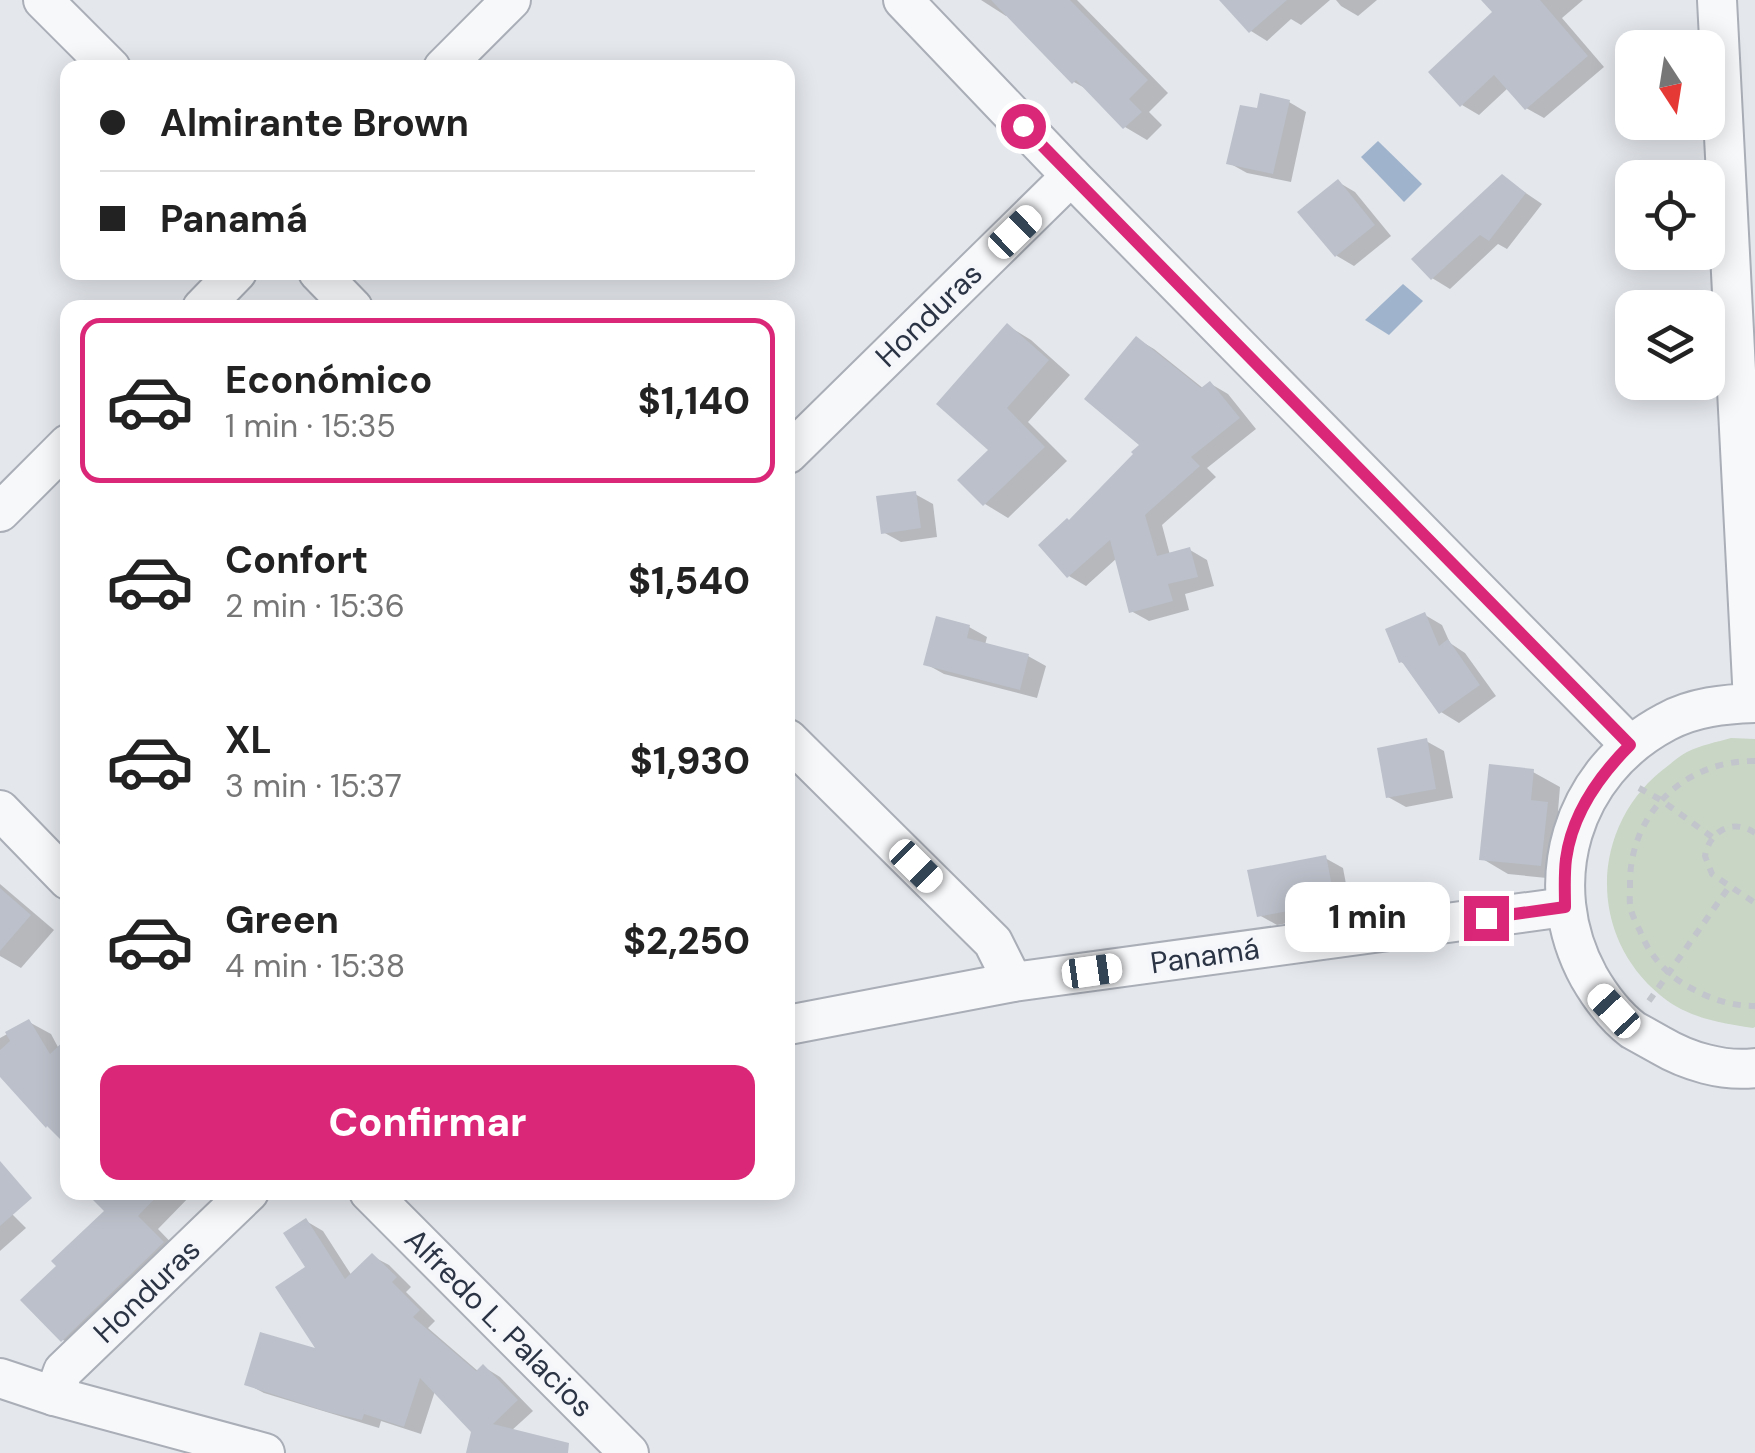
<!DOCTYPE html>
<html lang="es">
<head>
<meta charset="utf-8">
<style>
  :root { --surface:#fff; --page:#f2f2f2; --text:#222; --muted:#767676; --line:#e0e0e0; --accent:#db2777 }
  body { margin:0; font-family:"DM Sans",sans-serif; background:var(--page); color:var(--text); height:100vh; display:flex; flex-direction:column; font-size:38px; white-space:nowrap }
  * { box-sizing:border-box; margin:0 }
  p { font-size:32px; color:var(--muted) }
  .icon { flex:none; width:55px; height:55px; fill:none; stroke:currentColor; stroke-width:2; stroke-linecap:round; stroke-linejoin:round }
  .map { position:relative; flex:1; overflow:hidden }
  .panel { position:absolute; left:60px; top:300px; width:735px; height:900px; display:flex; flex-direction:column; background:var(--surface); border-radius:20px; box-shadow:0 5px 25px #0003 }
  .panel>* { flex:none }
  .hud { position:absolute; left:60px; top:60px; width:735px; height:220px; border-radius:20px; box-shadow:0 5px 25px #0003; display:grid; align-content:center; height:220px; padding:0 40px; background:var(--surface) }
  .needle { width:65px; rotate:168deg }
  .tools { position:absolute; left:1615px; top:30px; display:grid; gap:20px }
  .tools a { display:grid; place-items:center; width:110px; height:110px; border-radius:20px; background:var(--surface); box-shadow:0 5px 25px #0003; font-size:50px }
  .end { position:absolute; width:45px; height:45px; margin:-22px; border:12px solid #db2777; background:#fff; box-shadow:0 0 0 5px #fff }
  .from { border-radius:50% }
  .bubble { position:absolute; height:70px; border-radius:20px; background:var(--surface); box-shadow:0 5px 25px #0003; font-size:32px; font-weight:800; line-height:70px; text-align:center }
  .car { position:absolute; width:30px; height:60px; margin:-30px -15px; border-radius:12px; box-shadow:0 0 8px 2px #0007; background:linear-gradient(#fff 24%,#345 0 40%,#fff 0 76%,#345 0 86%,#fff 0) }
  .hud b { display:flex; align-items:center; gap:35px; height:95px; font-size:38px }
  .hud b+b { border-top:2px solid var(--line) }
  .hud i { width:25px; height:25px; background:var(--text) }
  ul { padding:18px 0 0; list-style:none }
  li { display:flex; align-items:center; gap:30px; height:165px; margin:0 20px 15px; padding:0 20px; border:5px solid transparent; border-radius:20px }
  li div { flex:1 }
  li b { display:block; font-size:38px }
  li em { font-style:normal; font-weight:800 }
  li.active { border-color:var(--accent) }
  li>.icon { width:90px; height:90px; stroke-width:1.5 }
  .primary-button { display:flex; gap:20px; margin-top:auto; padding:20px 40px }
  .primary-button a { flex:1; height:115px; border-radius:20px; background:var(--accent); color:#fff; font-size:40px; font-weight:800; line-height:115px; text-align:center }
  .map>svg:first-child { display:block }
</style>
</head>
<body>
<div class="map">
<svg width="1755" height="1453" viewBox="0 0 1755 1453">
  <rect width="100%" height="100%" fill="#e4e7ec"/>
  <path fill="#c9d6c5" d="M1731 738 1755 739V1027L1753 1028C1720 1023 1687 1018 1660 995 1585 933 1591 821 1669 765 1674 761 1681 755 1687 752 1701 745 1717 742 1731 738Z"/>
  <g fill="#9fb4cc">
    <path d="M1378 141 1422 184 1404 202 1361 157Z"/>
    <path d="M1403 284 1423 301 1389 335 1365 320Z"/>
  </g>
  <g fill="#0003">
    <path d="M981 0H1077L1168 93 1149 112 1162 125 1147 140 1125 127 1090 91 1074 82 1008 14 1006 16Z"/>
    <path d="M1227 0H1330L1301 25 1291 19 1267 41 1251 31Z"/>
    <path d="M1336 0H1377L1358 16 1341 6Z"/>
    <path d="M1490 0H1583L1562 18 1604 67 1544 118 1526 108 1508 88 1479 115 1462 105 1496 13Z"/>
    <path d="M1289 102 1306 112 1291 182 1247 173 1229 163 1259 111Z"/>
    <path d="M1502 177 1542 204 1507 249 1498 244 1450 289 1432 278Z"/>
    <path d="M1338 182 1355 192 1391 236 1354 266 1337 256Z"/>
    <path d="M1008 326 1031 340 1070 375 1028 422 1067 461 1008 518 985 504Z"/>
    <path d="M1137 339 1154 349 1204 389 1211 384 1228 394 1256 429 1207 468 1216 477 1162 525 1170 555 1190 550 1207 560 1214 586 1185 594 1189 610 1149 621 1131 611 1117 558 1086 586 1069 576V522L1143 445Z"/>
    <path d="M915 494 933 504 937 537 901 542 883 532Z"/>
    <path d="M1425 615 1442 625 1450 643 1465 653 1496 696 1459 723 1441 712 1407 665 1401 662Z"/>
    <path d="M969 627 987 637 985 645 1028 656 1046 666 1037 698 944 674 926 664Z"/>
    <path d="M1426 741 1444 751 1453 798 1406 807 1388 797Z"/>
    <path d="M1533 772 1560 787 1558 811 1574 820 1567 880 1508 874 1481 858Z"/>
    <path d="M1325 858 1343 868 1351 911 1277 925 1259 915Z"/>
    <path d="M0 884 54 930 21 968 0 956Z"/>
    <path d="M29 1022 51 1034 59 1049 68 1138 0 1073V1038Z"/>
    <path d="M88 1192H194L158 1229 184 1256 84 1352 63 1340 59 1266 107 1211Z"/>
    <path d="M0 1202 26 1228 0 1251Z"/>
    <path d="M306 1221 323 1231 352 1276 372 1256 389 1265 411 1287 406 1292 435 1321 428 1328 479 1372 484 1367 500 1377 533 1411 511 1431 543 1453H469L474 1431 435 1391 421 1434 381 1421 379 1428 264 1393 247 1384 320 1352 309 1268Z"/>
  </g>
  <g fill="#bbc0ca">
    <path d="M991 0H1070L1148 80 1129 99 1142 112 1123 129 1076 80 1072 84Z"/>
    <path d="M1219 0H1287L1249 33Z"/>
    <path d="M1481 0H1540L1588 56 1525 110 1494 75 1460 107 1428 72 1492 12Z"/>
    <path d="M1260 93 1290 100 1273 174 1226 164 1240 105 1257 108Z"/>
    <path d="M1502 174 1526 193 1489 241 1480 235 1431 280 1411 259Z"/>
    <path d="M1338 179 1375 225 1335 257 1297 212Z"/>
    <path d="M1007 323 1049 360 1007 408 1045 447 983 506 957 480 988 450 936 404Z"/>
    <path d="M1136 336 1201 388 1210 381 1240 418 1191 457 1200 466 1145 515 1157 556 1190 547 1198 577 1168 584 1173 601 1129 613 1110 540 1067 578 1038 545 1067 518 1069 520 1133 454 1131 452 1139 445 1084 399Z"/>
    <path d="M916 491 921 528 881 534 876 496Z"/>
    <path d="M1425 612 1439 646 1448 639 1480 685 1439 714 1402 662 1399 663 1385 629Z"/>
    <path d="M936 616 970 625 967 638 1029 654 1020 690 923 665Z"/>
    <path d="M1427 738 1436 789 1386 798 1377 748Z"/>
    <path d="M1489 764 1534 769 1531 800 1548 802 1541 866 1479 860Z"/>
    <path d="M1326 855 1335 902 1257 917 1247 870Z"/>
    <path d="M0 888 31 915 0 951Z"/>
    <path d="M29 1019 50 1054 68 1037V1147L47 1126 46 1128 0 1077V1050L10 1041 5 1032Z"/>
    <path d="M0 1161 32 1198 0 1226Z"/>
    <path d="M85 1192H161L138 1216 164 1242 61 1342 20 1300 56 1266 51 1261 104 1211Z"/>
    <path d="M306 1218 345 1279 372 1253 397 1277 392 1282 420 1310 413 1317 476 1371 483 1364 518 1400 493 1424 569 1443 568 1453H466L471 1432 420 1378 404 1427 364 1414 362 1420 328 1412 244 1385 260 1332 315 1348 275 1287 305 1267 283 1233Z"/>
  </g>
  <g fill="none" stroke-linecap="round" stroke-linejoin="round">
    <defs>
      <g id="street">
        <path d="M43 0 111 68"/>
        <path d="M903 0 1071 176 1630 745"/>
        <path d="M1717 0 1753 702"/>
        <path d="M443 68 511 0"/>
        <path d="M318 272 353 308"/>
        <path d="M202 308 237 272"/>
        <path d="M788 454 1071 176"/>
        <path d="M0 512 68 444"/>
        <path d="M1755 703C1725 704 1693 707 1666 722 1571 772 1538 884 1589 977 1600 996 1616 1017 1633 1030 1642 1035 1651 1040 1660 1045 1687 1061 1723 1072 1755 1068"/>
        <path d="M788 739 993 942 1013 982"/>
        <path d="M0 810 68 880"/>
        <path d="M788 1025 1013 982 1565 907"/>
        <path d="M369 1192 629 1453"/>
        <path d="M0 1378 54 1396 265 1453"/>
        <path d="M54 1396 63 1371 249 1192"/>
      </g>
    </defs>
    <use href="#street" stroke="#a9aeb7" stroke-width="42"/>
    <g stroke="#c2c5cb" stroke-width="6" stroke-dasharray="8 8" stroke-linecap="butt">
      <path d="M1755 761C1684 760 1628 815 1630 887 1630 895 1629 903 1631 910 1633 917 1637 925 1640 931 1649 955 1667 975 1689 987 1710 999 1732 1006 1755 1006"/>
      <path d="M1639 788 1661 800 1712 837"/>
      <path d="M1755 833C1733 818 1710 830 1705 856L1712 874 1755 903"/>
      <path d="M1649 1001 1729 887"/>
    </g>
    <use href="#street" stroke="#f7f8fa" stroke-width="38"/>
  </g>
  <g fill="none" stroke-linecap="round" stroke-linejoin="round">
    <path stroke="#db2777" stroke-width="12" d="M1023 126 1630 745C1599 776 1572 814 1566 859 1564 875 1565 891 1565 907L1486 918"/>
  </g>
  <g text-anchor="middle" stroke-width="9" stroke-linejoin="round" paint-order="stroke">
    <g font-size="30" fill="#2b3445" stroke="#f4f6f9">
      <text transform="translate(929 315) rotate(-44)" y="10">Honduras</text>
      <text transform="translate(1205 956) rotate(-8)" y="10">Panamá</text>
      <text transform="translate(147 1291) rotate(-44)" y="10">Honduras</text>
      <text transform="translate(499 1323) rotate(45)" y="10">Alfredo L. Palacios</text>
    </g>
  </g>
</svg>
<div class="tools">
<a><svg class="needle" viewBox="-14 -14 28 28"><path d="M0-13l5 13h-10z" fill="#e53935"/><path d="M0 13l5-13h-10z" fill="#767676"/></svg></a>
<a><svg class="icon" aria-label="locate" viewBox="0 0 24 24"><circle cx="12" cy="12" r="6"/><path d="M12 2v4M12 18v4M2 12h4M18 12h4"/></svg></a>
<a><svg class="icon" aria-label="layers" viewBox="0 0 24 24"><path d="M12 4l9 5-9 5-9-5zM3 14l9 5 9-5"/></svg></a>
</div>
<i class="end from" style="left:1023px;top:126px"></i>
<i class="end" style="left:1486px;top:918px"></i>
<div class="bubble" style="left:1285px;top:882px;width:165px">1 min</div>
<i class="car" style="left:1015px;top:232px;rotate:46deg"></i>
<i class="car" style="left:916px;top:866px;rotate:135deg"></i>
<i class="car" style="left:1092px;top:971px;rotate:82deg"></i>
<i class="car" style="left:1614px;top:1011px;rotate:317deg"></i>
<div class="hud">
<b><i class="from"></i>Almirante Brown</b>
<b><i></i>Panamá</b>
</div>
<section class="panel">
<ul>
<li class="active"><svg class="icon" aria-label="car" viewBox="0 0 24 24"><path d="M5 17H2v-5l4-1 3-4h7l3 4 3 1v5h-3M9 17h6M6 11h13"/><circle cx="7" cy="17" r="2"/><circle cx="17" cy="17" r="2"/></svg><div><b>Económico</b><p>1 min · 15:35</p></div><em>$1,140</em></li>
<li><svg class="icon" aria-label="car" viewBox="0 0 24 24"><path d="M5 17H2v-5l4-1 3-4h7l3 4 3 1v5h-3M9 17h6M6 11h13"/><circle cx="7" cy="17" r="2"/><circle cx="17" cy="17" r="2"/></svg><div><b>Confort</b><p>2 min · 15:36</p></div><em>$1,540</em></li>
<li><svg class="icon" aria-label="car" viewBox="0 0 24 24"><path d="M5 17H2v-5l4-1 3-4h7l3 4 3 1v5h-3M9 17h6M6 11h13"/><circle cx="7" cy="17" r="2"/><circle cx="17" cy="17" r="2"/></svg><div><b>XL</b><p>3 min · 15:37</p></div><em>$1,930</em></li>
<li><svg class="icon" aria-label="car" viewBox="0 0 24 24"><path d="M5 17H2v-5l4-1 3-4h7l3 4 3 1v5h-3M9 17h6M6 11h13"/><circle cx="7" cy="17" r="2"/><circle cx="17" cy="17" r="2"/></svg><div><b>Green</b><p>4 min · 15:38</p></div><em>$2,250</em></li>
</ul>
<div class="primary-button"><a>Confirmar</a></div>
</section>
</div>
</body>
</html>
